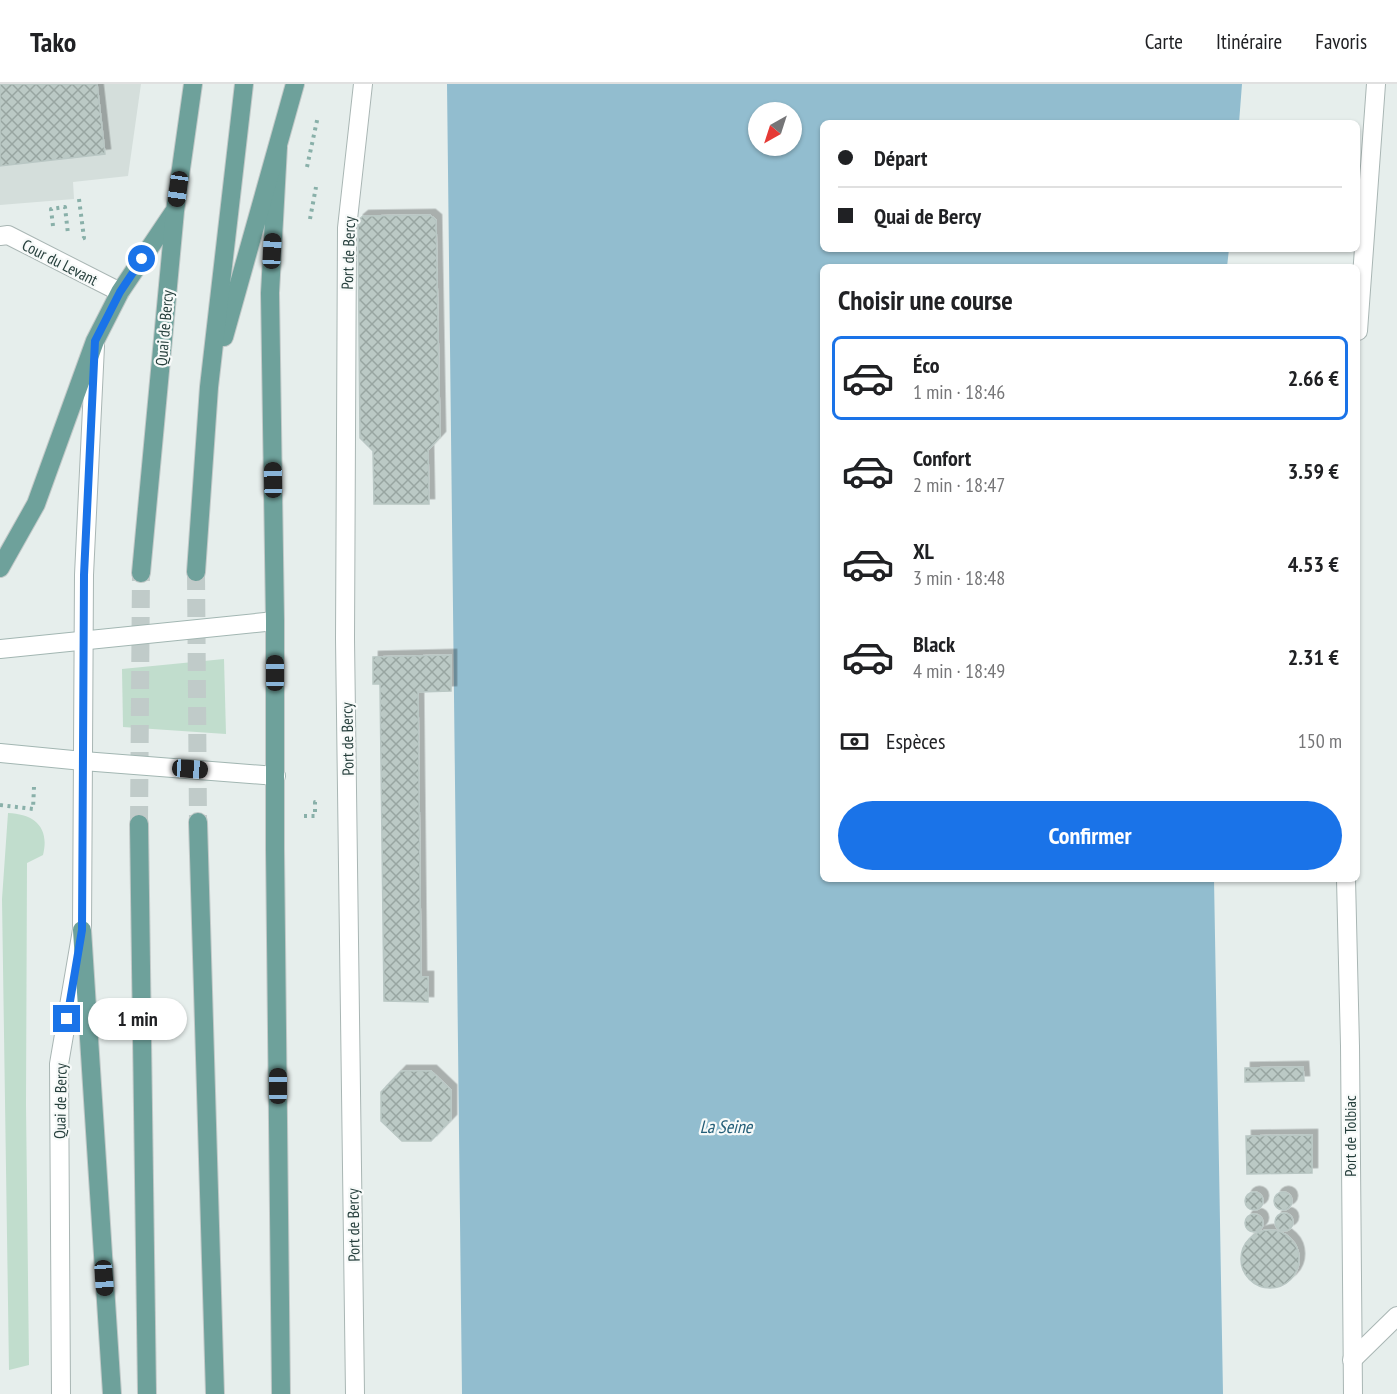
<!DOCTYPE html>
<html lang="fr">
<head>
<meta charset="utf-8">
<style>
  :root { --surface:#fff; --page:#f6f6f6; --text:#202124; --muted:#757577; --line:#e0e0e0; --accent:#1a73e8 }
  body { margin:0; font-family:"PT Sans Narrow",sans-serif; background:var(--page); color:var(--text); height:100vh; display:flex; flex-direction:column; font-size:22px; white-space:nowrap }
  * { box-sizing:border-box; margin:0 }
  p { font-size:20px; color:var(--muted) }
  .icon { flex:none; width:33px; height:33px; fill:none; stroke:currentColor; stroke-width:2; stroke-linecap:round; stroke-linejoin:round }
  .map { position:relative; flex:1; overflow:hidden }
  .side { position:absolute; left:820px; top:180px; width:540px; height:618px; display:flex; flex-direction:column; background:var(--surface); border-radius:9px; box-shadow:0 2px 4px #0004 }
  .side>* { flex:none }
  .hud { position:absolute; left:820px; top:36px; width:540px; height:132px; border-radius:9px; box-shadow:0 2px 4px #0004; display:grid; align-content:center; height:132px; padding:0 18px; background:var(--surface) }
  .needle { width:39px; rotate:219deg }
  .controls { position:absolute; left:748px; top:18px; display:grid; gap:12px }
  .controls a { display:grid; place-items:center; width:54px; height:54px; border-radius:50%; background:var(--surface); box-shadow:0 2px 4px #0004; font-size:30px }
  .end { position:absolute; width:27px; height:27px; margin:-14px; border:8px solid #1a73e8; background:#fff; box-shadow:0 0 0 3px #fff }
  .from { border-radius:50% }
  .bubble { position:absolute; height:42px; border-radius:21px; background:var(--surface); box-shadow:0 2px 4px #0004; font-size:20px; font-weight:700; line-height:42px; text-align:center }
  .car { position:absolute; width:18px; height:36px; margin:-18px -9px; border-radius:8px; box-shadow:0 0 4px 2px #0007; background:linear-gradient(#222 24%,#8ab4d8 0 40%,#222 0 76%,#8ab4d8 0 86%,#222 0) }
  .hud b { display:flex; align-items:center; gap:21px; height:57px; font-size:22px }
  .hud b+b { border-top:2px solid var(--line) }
  .hud i { width:15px; height:15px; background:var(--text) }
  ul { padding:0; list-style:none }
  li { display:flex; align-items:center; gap:18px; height:84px; margin:0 12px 9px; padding:0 6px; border:3px solid transparent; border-radius:9px }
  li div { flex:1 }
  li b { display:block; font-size:22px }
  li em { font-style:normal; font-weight:700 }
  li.active { border-color:var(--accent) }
  li>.icon { width:54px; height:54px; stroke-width:1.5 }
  h2 { padding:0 18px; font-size:27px; line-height:72px }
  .pay { display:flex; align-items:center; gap:15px; height:66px; padding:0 18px; font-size:22px }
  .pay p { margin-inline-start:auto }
  .action { display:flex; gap:12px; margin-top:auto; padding:12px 18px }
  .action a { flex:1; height:69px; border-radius:36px; background:var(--accent); color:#fff; font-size:24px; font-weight:700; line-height:69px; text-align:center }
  header { display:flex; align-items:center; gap:36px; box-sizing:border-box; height:84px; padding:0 30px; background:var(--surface); border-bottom:2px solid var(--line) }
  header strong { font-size:28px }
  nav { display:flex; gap:33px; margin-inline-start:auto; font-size:21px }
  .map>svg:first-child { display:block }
</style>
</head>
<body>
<header>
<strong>Tako</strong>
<nav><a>Carte</a><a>Itinéraire</a><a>Favoris</a></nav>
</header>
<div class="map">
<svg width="1397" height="1310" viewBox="0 0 1397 1310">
  <defs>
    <pattern id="building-cross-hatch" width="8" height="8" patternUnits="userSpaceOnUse" patternTransform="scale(1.5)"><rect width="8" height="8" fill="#bbc9c5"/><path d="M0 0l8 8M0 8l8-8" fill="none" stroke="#98a5a1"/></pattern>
    <filter id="shadow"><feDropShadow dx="5.5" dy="-5.5" stdDeviation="0" flood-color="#0004"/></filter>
  </defs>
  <rect width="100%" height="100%" fill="#e6eeec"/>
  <path fill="#d4dedb" d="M0 0H141L128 92 73 98 74 115 0 121Z"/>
  <g fill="#c1ddcd">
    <path d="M224 575 226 650 123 643 122 585Z"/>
    <path d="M8 729C34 730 50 743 43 771L27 779 26 1021 29 1281 9 1286 2 815Z"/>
  </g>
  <path fill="#92bdcf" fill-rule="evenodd" d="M447 0H1242L1239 39H824V165H1229L1227 183H824V795H1214L1223 1310H462ZM759 28H792V62H759Z"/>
  <g fill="url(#building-cross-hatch)" stroke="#b9c7c4" stroke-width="1.5" filter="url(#shadow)">
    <path d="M0 0H97L105 70 0 82Z"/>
    <path d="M430 131 436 136 440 353 428 366 429 420H374L373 367 360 354 358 136 363 132Z"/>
    <path d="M451 571V607L418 608 421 893H428V918L384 917 380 600H373V573Z"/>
    <path d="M1303 983 1304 997 1245 998V984Z"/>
    <path d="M401 987H431L451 1006V1036L431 1057H402L381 1037V1008Z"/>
    <path d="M1312 1051V1089L1247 1090 1246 1052Z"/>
    <circle cx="1254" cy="1117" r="9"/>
    <circle cx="1283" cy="1117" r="9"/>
    <circle cx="1284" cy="1138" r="9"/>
    <circle cx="1254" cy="1139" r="9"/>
    <circle cx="1270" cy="1175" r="29"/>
  </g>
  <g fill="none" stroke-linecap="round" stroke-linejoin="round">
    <g stroke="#c0cbc9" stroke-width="18" stroke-dasharray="18 9" stroke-linecap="butt">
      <path d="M196 488 198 738"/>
      <path d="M139 740 141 489"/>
    </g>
    <defs>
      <g id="lane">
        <path d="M0 152 8 151 120 208"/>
        <path d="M1358 247 1376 0"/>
        <path d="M1346 795 1350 962 1353 1310"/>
        <path d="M1352 1276 1397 1232"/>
        <path d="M355 1310 345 555 347 144 363 0"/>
      </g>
      <path id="street" d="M61 1310 59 980 82 846 84 491 95 262"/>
      <g id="secondary">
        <path d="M0 565 275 537"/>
        <path d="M0 669 83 677 276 692"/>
      </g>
      <g id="primary">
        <path d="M278 63 270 209 275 537V765L281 1310"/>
        <path d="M224 253 295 0"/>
        <path d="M0 484 36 420 95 257 120 208 173 129"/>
        <path d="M196 488 209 303 244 0"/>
        <path d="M141 489 175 127 193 0"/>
        <path d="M198 738 215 1310"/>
        <path d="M139 740 147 1310"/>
        <path d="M82 846 112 1310"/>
      </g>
    </defs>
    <use href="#lane" stroke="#a9b6b4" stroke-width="20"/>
    <use href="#street" stroke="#a9b6b4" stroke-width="20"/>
    <use href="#secondary" stroke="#a2b6b2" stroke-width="20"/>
    <use href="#primary" stroke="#c2c9c8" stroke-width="20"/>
    <g stroke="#89b0a9" stroke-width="4" stroke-dasharray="3 4.5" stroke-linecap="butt">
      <path d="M307 83 318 32"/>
      <path d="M79 115 84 154 79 155"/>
      <path d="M310 135 316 103"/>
      <path d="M53 142 51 125 65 123 68 150"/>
      <path d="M0 721 33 725 34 703"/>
      <path d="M304 732H315V718H320"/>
    </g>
    <use href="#lane" stroke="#fff" stroke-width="18"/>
    <use href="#street" stroke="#fff" stroke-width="18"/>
    <use href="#secondary" stroke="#fff" stroke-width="18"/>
    <use href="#primary" stroke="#6ea19b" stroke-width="18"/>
  </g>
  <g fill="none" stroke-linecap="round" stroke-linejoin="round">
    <path stroke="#1a73e8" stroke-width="8" d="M67 935 82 846 84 491 95 257 120 208 142 175"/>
  </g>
  <g text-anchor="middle" stroke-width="4.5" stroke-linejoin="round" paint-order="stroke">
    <g font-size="16" fill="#263f3c" stroke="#f7faf9">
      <text transform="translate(348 169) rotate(-88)" y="6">Port de Bercy</text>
      <text transform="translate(60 178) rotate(27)" y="6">Cour du Levant</text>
      <text transform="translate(164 244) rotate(-85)" y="6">Quai de Bercy</text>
      <text transform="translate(347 655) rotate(-91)" y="6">Port de Bercy</text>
      <text transform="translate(60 1017) rotate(-89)" y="6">Quai de Bercy</text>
      <text transform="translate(1350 1052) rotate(-90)" y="6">Port de Tolbiac</text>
      <text transform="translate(353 1141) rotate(-91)" y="6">Port de Bercy</text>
    </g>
    <g font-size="18" font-style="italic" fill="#235e78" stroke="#f7faf9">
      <text x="726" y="1049">La Seine</text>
    </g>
  </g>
</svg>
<div class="controls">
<a><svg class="needle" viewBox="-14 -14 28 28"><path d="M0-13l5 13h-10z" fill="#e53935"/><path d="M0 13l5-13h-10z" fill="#757577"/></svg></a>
</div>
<i class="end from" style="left:142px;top:175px"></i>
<i class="end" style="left:67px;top:935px"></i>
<div class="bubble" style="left:88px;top:914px;width:99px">1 min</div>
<i class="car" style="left:178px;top:105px;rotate:188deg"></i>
<i class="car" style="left:272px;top:167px;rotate:3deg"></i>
<i class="car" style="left:273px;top:396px;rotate:359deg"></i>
<i class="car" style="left:275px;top:589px;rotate:0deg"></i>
<i class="car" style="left:190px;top:685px;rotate:94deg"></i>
<i class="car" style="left:278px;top:1002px;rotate:0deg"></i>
<i class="car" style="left:104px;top:1194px;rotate:176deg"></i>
<div class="hud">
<b><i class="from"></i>Départ</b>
<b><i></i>Quai de Bercy</b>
</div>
<section class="side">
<h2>Choisir une course</h2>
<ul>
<li class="active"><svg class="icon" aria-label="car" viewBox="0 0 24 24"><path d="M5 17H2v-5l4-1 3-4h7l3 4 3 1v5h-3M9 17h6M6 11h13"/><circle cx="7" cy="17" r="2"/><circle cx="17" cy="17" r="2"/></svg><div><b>Éco</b><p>1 min · 18:46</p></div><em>2.66 €</em></li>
<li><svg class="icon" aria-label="car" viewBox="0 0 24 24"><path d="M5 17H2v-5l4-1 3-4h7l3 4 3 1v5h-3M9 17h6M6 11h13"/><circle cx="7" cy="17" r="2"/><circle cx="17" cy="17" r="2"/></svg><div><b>Confort</b><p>2 min · 18:47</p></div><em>3.59 €</em></li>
<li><svg class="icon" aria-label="car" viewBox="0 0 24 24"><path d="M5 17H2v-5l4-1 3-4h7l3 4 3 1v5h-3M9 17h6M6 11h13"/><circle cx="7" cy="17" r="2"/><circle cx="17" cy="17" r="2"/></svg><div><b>XL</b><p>3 min · 18:48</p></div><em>4.53 €</em></li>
<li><svg class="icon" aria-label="car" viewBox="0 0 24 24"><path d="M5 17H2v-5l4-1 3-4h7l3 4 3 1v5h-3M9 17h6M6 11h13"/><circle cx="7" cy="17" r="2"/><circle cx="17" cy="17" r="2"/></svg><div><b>Black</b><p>4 min · 18:49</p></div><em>2.31 €</em></li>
</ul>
<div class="pay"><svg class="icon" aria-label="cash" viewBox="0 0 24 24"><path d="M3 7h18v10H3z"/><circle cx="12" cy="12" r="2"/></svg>Espèces<p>150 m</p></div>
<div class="action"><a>Confirmer</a></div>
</section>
</div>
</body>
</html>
